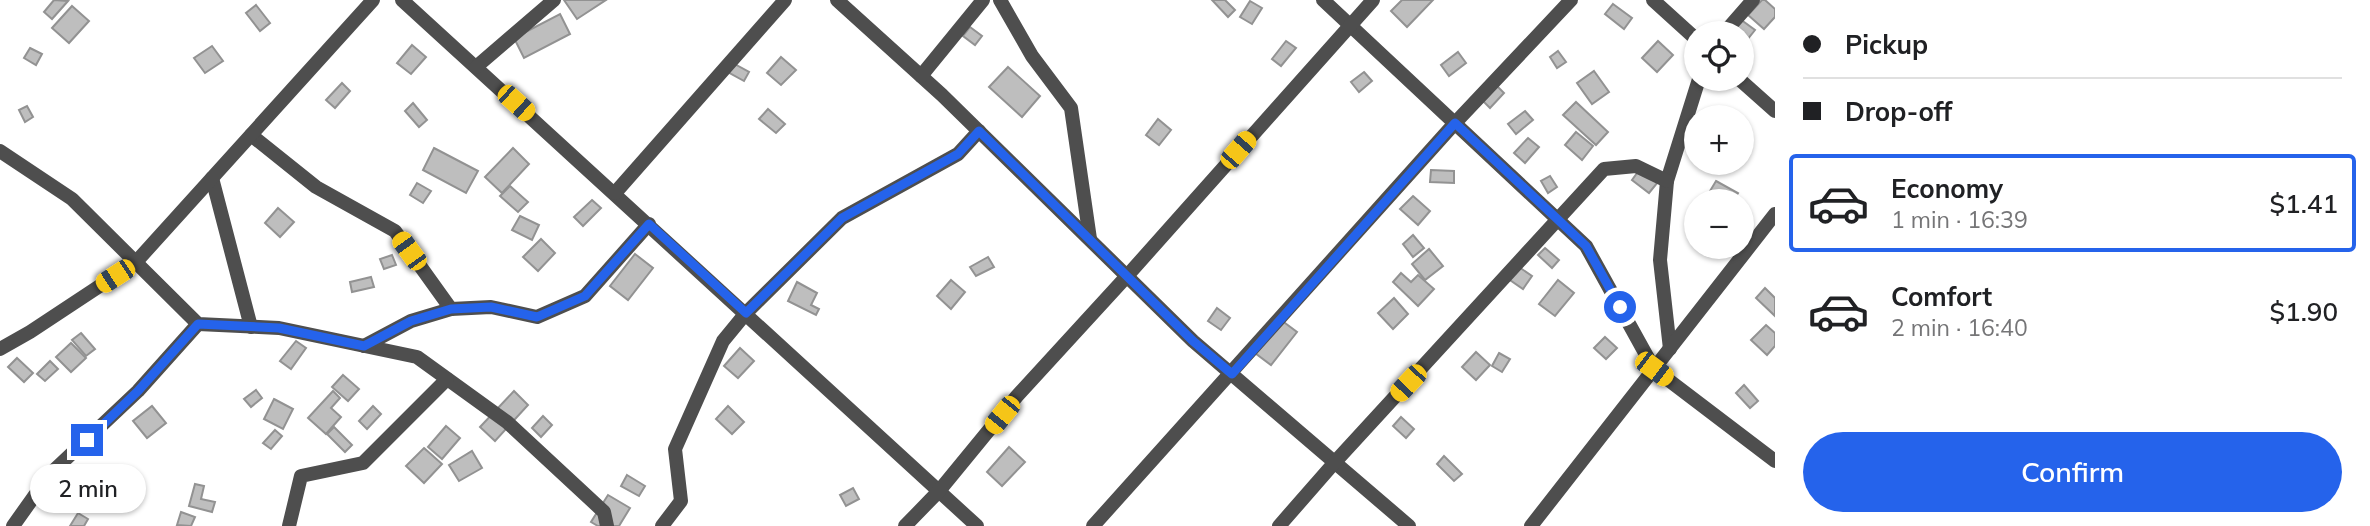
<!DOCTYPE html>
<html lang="en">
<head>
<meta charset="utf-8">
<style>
  :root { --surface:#fff; --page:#f2f2f2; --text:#202124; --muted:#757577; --line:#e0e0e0; --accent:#2563eb }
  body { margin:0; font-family:Mulish,sans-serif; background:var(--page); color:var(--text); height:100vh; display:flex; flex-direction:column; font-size:26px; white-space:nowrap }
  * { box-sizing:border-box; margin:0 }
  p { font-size:23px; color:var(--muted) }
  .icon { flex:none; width:38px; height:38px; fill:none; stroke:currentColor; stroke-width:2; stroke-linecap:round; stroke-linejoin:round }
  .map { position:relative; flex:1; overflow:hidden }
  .details { display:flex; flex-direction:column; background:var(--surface); width:595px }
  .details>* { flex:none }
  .banner { display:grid; align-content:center; height:154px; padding:0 28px; background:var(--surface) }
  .buttons { position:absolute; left:1684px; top:21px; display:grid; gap:14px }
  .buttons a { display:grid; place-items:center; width:70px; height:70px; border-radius:50%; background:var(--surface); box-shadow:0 2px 5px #0004; font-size:35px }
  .end { position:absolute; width:32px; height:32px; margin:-16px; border:9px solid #2563eb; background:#fff; box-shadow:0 0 0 4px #fff }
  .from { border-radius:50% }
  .bubble { position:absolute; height:49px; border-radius:24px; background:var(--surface); box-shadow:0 2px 5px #0004; font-size:23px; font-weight:600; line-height:49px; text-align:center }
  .car { position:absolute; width:21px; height:42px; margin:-21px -10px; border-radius:9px; box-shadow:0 0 5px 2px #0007; background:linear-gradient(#f5c518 24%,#345 0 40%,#f5c518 0 76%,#345 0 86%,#f5c518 0) }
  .banner b { display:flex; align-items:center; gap:24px; height:66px; font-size:26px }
  .banner b+b { border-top:2px solid var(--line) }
  .banner i { width:18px; height:18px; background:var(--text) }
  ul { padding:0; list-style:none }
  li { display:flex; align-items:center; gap:21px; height:98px; margin:0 14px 10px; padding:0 14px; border:4px solid transparent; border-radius:7px }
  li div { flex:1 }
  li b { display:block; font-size:26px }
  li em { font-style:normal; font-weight:600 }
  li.selected { border-color:var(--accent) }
  li>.icon { width:63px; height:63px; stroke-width:1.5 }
  .cta { display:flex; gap:14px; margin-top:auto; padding:14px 28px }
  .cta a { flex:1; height:80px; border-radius:42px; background:var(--accent); color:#fff; font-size:28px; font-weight:600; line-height:80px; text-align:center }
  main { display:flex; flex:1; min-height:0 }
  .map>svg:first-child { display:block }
</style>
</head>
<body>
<main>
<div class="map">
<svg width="1775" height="526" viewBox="0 0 1775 526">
  <rect width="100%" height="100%" fill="#fff"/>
  <g fill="#bebebe" stroke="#929292" stroke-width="2">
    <path d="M54 0 68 1 52 19 44 12Z"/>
    <path d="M564 0H606L577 19Z"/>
    <path d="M1212 0H1225L1235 10 1228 17Z"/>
    <path d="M1402 0H1433L1407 27 1391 11Z"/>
    <path d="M1762 0H1765L1775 9V17L1764 29 1748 15Z"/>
    <path d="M1250 1 1262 8 1252 24 1240 17Z"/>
    <path d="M1613 4 1632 18 1624 29 1605 14Z"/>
    <path d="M256 5 270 23 260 31 246 13Z"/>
    <path d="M72 6 89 21 69 43 52 28Z"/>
    <path d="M560 14 570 34 524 58 514 38Z"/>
    <path d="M1740 19 1755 30 1743 45 1741 43V33H1729Z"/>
    <path d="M970 27 982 36 975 45 963 36Z"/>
    <path d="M1286 41 1296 48 1281 66 1272 59Z"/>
    <path d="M1658 41 1673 55 1657 72 1642 58Z"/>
    <path d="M412 45 426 57 411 74 397 63Z"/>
    <path d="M212 46 223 61 205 73 194 58Z"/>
    <path d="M30 48 42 54 36 65 24 58Z"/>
    <path d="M1558 51 1566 62 1557 68 1550 57Z"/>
    <path d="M1458 52 1466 63 1449 76 1441 65Z"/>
    <path d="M781 57 796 70 781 85 767 73Z"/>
    <path d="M731 62 749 72 744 81 726 71Z"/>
    <path d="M1008 67 1040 96 1022 117 989 87Z"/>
    <path d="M1594 71 1609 92 1592 104 1577 83Z"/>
    <path d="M1364 72 1372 81 1359 92 1351 82Z"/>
    <path d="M342 83 350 91 335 108 326 100Z"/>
    <path d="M1496 85 1504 93 1490 108 1482 100Z"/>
    <path d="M1576 102 1608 132 1596 145 1563 115Z"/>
    <path d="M413 103 427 120 419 127 405 111Z"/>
    <path d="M27 106 33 117 25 122 19 110Z"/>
    <path d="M768 109 785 124 776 133 759 119Z"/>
    <path d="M1525 111 1533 120 1516 134 1508 124Z"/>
    <path d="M1158 119 1171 130 1159 145 1146 135Z"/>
    <path d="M1576 132 1593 146 1582 160 1565 145Z"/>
    <path d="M1528 138 1539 147 1525 163 1514 153Z"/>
    <path d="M434 148 478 171 466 193 423 170Z"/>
    <path d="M513 148 529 164 502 193 485 177Z"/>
    <path d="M1640 169 1658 182 1649 193 1632 180Z"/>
    <path d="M1431 170 1454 171V183L1430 182Z"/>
    <path d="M1550 176 1557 187 1548 193 1541 181Z"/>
    <path d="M1716 181 1738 193 1733 201H1729L1710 191Z"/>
    <path d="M417 183 431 191 423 203 410 195Z"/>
    <path d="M510 186 528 202 518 212 500 196Z"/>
    <path d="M1413 196 1430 211 1418 225 1400 209Z"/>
    <path d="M592 200 601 208 583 226 574 217Z"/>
    <path d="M278 208 294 222 280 237 265 223Z"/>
    <path d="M520 216 539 225 532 240 512 230Z"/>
    <path d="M1413 235 1424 248 1413 257 1403 244Z"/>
    <path d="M541 239 555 253 538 271 523 257Z"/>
    <path d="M1545 248 1559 260 1552 268 1538 255Z"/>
    <path d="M1429 249 1443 266 1425 280 1412 264Z"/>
    <path d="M635 254 653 268 628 300 610 286Z"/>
    <path d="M392 255 396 265 384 269 380 259Z"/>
    <path d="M988 257 994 267 976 276 970 267Z"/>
    <path d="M1516 265 1532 276 1523 289 1507 278Z"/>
    <path d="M1401 273 1411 282 1418 275 1434 289 1418 306 1393 282Z"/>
    <path d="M371 277 374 287 352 292 350 282Z"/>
    <path d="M951 280 965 292 951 309 937 296Z"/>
    <path d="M1558 280 1574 293 1555 316 1539 304Z"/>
    <path d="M797 282 817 293 811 305 819 309 816 315 788 301Z"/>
    <path d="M1765 288 1775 298V316L1756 298Z"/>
    <path d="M1394 298 1408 314 1393 329 1378 313Z"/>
    <path d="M1217 308 1230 318 1221 330 1208 321Z"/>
    <path d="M1281 320 1297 332 1271 365 1255 353Z"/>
    <path d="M1766 325 1775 333V346L1767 355 1751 340Z"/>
    <path d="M81 333 95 349 86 356 72 340Z"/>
    <path d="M1605 337 1617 348 1606 359 1594 348Z"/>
    <path d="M296 341 306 348 291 369 280 361Z"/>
    <path d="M71 343 86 358 71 372 56 357Z"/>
    <path d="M740 348 754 361 738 378 724 366Z"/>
    <path d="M1476 352 1490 365 1476 380 1462 367Z"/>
    <path d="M1499 353 1510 359 1502 372 1492 366Z"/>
    <path d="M17 358 33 373 24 382 8 367Z"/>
    <path d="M50 361 58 369 45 381 37 374Z"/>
    <path d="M343 375 359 389 348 401 332 387Z"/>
    <path d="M1744 385 1758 401 1750 408 1736 393Z"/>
    <path d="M256 390 262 398 251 407 244 399Z"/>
    <path d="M333 391 340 398 331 408 341 417 326 434 308 418Z"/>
    <path d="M514 391 528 405 495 441 480 427Z"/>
    <path d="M274 399 293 409 283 429 264 419Z"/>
    <path d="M152 406 166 423 147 438 133 421Z"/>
    <path d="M373 406 381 414 367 429 359 421Z"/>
    <path d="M728 406 744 422 732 434 716 419Z"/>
    <path d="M543 416 552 425 541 437 532 428Z"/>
    <path d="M1401 417 1414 429 1406 438 1393 426Z"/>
    <path d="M446 426 460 438 442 459 428 447Z"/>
    <path d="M334 427 352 445 345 452 327 434Z"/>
    <path d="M275 430 282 436 271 449 263 443Z"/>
    <path d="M1009 447 1025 462 1002 486 987 472Z"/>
    <path d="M424 448 442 464 424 483 406 466Z"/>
    <path d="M472 451 482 468 459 481 449 465Z"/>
    <path d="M1444 456 1462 474 1454 481 1437 464Z"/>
    <path d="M627 475 645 486 639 496 621 486Z"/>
    <path d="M195 484 204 486 201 499 215 502 212 512 189 506Z"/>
    <path d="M853 488 859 499 846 506 840 495Z"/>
    <path d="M608 495 630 508 619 526H598L591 522Z"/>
    <path d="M181 512 195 517 191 526 177 525Z"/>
    <path d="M78 513 88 519 84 526H70Z"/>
  </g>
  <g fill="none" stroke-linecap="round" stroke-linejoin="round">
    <g stroke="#4e4e4e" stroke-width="14">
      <path d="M402 0 977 526"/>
      <path d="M837 0 942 95 1193 341 1409 526"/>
      <path d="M1000 0 1032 56 1071 108 1090 239"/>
      <path d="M1323 0 1586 246 1654 369 1775 461"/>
      <path d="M1653 0 1696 39"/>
      <path d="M1724 33 1753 0"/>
      <path d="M476 67 554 0"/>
      <path d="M921 76 983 0"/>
      <path d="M1739 79 1775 111"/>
      <path d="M251 135 316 187 395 231 451 309"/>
      <path d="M0 151 72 199 198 324 279 328 417 357 507 422 604 512 607 526"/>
      <path d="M212 178 251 327"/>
      <path d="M615 193 785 0"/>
      <path d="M364 346 411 321 451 309 491 307 537 317 585 296 649 224"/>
      <path d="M0 349 30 332 136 262 373 0"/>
      <path d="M1670 349 1660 260 1667 181 1699 79"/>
      <path d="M13 526 50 474 138 391 198 324"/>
      <path d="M289 526 301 476 363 463 447 379"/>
      <path d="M662 526 681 501 675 449 723 341 746 313 842 218 958 154 979 131"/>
      <path d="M905 526 939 491 1017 396 1127 276 1373 0"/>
      <path d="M1093 526 1455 123 1571 0"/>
      <path d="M1279 526 1335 462 1604 169 1636 166 1667 181"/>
    </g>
    <path stroke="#4e4e4e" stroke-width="14" d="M1531 526 1775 214"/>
  </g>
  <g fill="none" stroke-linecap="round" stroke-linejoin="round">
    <path stroke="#2563eb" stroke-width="9" d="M87 440 138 391 198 324 279 328 364 346 411 321 451 309 491 307 537 317 585 296 649 224 746 313 842 218 958 154 979 131 1193 341 1232 374 1455 123 1586 246 1620 307"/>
  </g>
</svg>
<div class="buttons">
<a><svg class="icon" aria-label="locate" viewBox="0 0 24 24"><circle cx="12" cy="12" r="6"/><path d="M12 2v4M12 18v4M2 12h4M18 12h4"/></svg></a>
<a>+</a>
<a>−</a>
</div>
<i class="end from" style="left:1620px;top:307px"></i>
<i class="end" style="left:87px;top:440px"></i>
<div class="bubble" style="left:30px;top:464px;width:116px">2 min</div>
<i class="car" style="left:516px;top:103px;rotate:132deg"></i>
<i class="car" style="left:1238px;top:150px;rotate:41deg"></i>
<i class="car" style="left:409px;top:251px;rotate:324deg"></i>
<i class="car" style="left:115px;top:276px;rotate:237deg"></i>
<i class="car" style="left:1654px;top:369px;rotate:127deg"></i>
<i class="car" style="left:1408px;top:383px;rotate:223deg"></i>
<i class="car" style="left:1002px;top:415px;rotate:219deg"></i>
</div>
<section class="details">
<div class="banner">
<b><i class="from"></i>Pickup</b>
<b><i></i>Drop-off</b>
</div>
<ul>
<li class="selected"><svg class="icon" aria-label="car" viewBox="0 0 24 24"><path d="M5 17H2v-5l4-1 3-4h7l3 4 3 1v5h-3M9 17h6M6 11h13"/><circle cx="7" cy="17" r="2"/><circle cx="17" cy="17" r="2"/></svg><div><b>Economy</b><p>1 min · 16:39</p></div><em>$1.41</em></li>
<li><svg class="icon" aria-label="car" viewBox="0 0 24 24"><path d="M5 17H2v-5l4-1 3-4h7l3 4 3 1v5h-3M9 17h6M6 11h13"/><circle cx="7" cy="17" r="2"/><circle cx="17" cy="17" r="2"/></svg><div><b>Comfort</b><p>2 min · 16:40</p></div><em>$1.90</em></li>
</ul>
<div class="cta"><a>Confirm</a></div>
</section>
</main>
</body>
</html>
